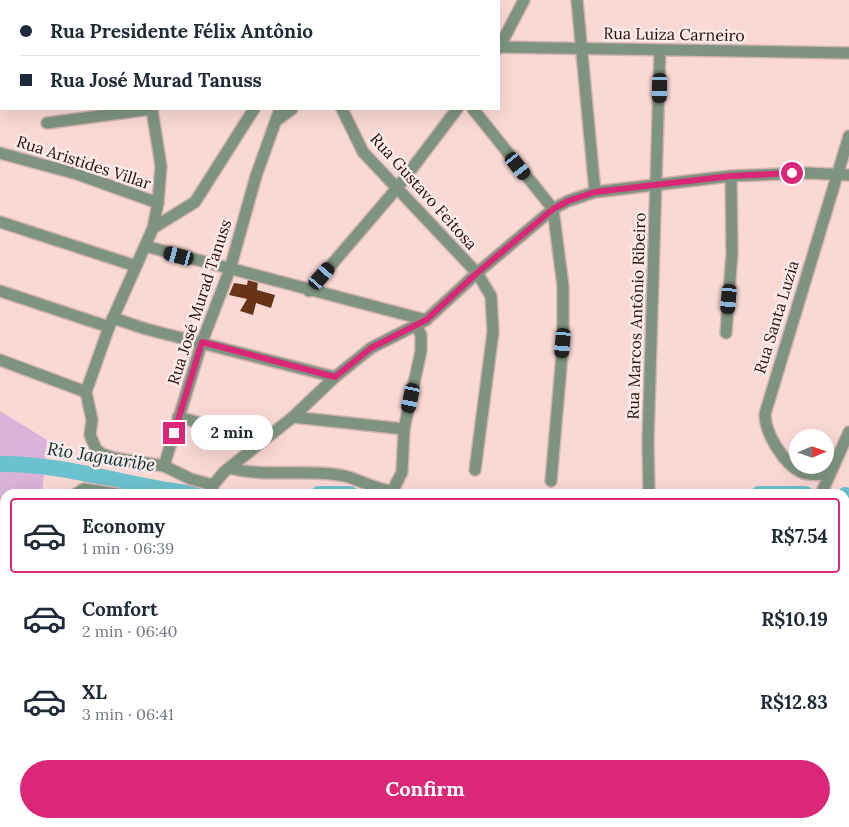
<!DOCTYPE html>
<html lang="en">
<head>
<meta charset="utf-8">
<style>
  :root { --surface:#fff; --page:#f6f6f7; --text:#1f2937; --muted:#747a83; --line:#e0e1e3; --accent:#db2777 }
  body { margin:0; font-family:Lora,serif; background:var(--page); color:var(--text); height:100vh; display:flex; flex-direction:column; font-size:19px; white-space:nowrap }
  * { box-sizing:border-box; margin:0 }
  p { font-size:16px; color:var(--muted) }
  .icon { flex:none; width:28px; height:28px; fill:none; stroke:currentColor; stroke-width:2; stroke-linecap:round; stroke-linejoin:round }
  .map { position:relative; flex:1; overflow:hidden }
  .details { position:absolute; left:0px; top:489px; width:850px; height:339px; display:flex; flex-direction:column; background:var(--surface); border-radius:15px 15px 0 0; box-shadow:0 5px 20px #0002 }
  .details>* { flex:none }
  .hud { position:absolute; left:0px; top:0px; width:500px; height:110px; box-shadow:0 5px 20px #0002; display:grid; align-content:center; height:110px; padding:0 20px; background:var(--surface) }
  .needle { width:32px; rotate:88deg }
  .buttons { position:absolute; left:789px; top:429px; display:grid; gap:10px }
  .buttons a { display:grid; place-items:center; width:45px; height:45px; border-radius:50%; background:var(--surface); box-shadow:0 5px 20px #0002; font-size:25px }
  .end { position:absolute; width:22px; height:22px; margin:-11px; border:6px solid #db2777; background:#fff; box-shadow:0 0 0 2px #fff }
  .from { border-radius:50% }
  .bubble { position:absolute; height:35px; border-radius:18px; background:var(--surface); box-shadow:0 5px 20px #0002; font-size:16px; font-weight:700; line-height:35px; text-align:center }
  .car { position:absolute; width:15px; height:30px; margin:-15px -8px; border-radius:6px; box-shadow:0 0 4px 1px #0007; background:linear-gradient(#222 24%,#8ab4d8 0 40%,#222 0 76%,#8ab4d8 0 86%,#222 0) }
  .hud b { display:flex; align-items:center; gap:18px; height:48px; font-size:19px }
  .hud b+b { border-top:1px solid var(--line) }
  .hud i { width:12px; height:12px; background:var(--text) }
  ul { padding:9px 0 0; list-style:none }
  li { display:flex; align-items:center; gap:15px; height:75px; margin:0 10px 8px; padding:0 10px; border:2px solid transparent; border-radius:5px }
  li div { flex:1 }
  li b { display:block; font-size:19px }
  li em { font-style:normal; font-weight:700 }
  li.active { border-color:var(--accent) }
  li>.icon { width:45px; height:45px; stroke-width:1.5 }
  .button { display:flex; gap:10px; margin-top:auto; padding:10px 20px }
  .button a { flex:1; height:58px; border-radius:30px; background:var(--accent); color:#fff; font-size:20px; font-weight:700; line-height:58px; text-align:center }
  .map>svg:first-child { display:block }
</style>
</head>
<body>
<div class="map">
<svg width="849" height="827" viewBox="0 0 849 827">
  <rect width="100%" height="100%" fill="#fad9d5"/>
  <path fill="#dbb3da" d="M0 411 47 440 42 494H5V578L0 576Z"/>
  <g fill="none" stroke-linecap="round" stroke-linejoin="round">
    <g stroke="#6bc1cd" stroke-width="16">
      <path d="M0 464C66 463 129 487 195 494"/>
      <path d="M319 494H350"/>
      <path d="M759 494H805"/>
      <path d="M845 495 849 496"/>
    </g>
  </g>
  <g fill="#683417">
    <path d="M248 279 258 281 257 290 275 295 271 308 256 303 253 315 240 311 247 299 229 295 234 283 247 285Z"/>
    <path d="M425 822H448L449 827H426Z"/>
    <path d="M458 822H494L490 827H463Z"/>
  </g>
  <g fill="none" stroke-linecap="round" stroke-linejoin="round">
    <defs>
      <g id="minor">
        <path d="M577 0 595 192"/>
        <path d="M174 1 175 0"/>
        <path d="M302 1V0"/>
        <path d="M401 1 402 0"/>
        <path d="M0 20 1 21"/>
        <path d="M500 47 849 53"/>
        <path d="M499 48 524 0"/>
        <path d="M342 109 363 152 477 273 491 296 493 332 475 470"/>
        <path d="M473 109 553 209 563 286V343L551 481"/>
        <path d="M152 110 161 166 158 203 153 228 109 327 86 392 92 420 90 435 96 449 102 454 114 458 164 466 191 479 213 485"/>
        <path d="M277 120 292 109"/>
        <path d="M47 123 152 109"/>
        <path d="M0 153 77 174 158 203"/>
        <path d="M0 222 136 266"/>
        <path d="M153 228 195 202 254 109"/>
        <path d="M145 246 426 320"/>
        <path d="M0 291 109 327"/>
        <path d="M309 291 398 187 457 109"/>
        <path d="M113 318 146 329 335 377"/>
        <path d="M726 333 732 253 731 176"/>
        <path d="M0 360 86 392"/>
        <path d="M178 417 263 440"/>
        <path d="M293 417 404 429"/>
        <path d="M164 466 202 342 230 269 256 176 280 109"/>
        <path d="M229 468C267 478 307 468 345 476 357 479 385 493 393 490L402 472 404 429 421 351V335L417 327"/>
        <path d="M828 474C820 474 808 476 801 472 783 463 765 433 765 414L849 136"/>
        <path d="M76 494 84 489 117 494"/>
        <path d="M210 494 213 485 224 472 293 417 335 377 371 348 426 320 477 273 553 209 568 201 595 192 731 176 807 173 849 175"/>
        <path d="M649 494 648 441 660 50"/>
        <path d="M821 494 849 432"/>
        <path d="M845 673 849 662"/>
        <path d="M0 724 3 733 0 751"/>
        <path d="M0 793 5 814"/>
        <path d="M7 822 8 827"/>
        <path d="M96 822V827"/>
        <path d="M178 822V827"/>
        <path d="M348 822V827"/>
        <path d="M411 822 412 827"/>
        <path d="M826 822 831 827"/>
        <path d="M261 827V822"/>
        <path d="M551 827 555 822"/>
        <path d="M663 827 667 822"/>
        <path d="M777 827 780 822"/>
      </g>
    </defs>
    <use href="#minor" stroke="#d4b4b1" stroke-width="14"/>
    <path stroke="#937471" stroke-width="2" stroke-dasharray="1 4" stroke-linecap="butt" d="M314 822 315 827"/>
    <use href="#minor" stroke="#7e9480" stroke-width="11"/>
  </g>
  <g fill="none" stroke-linecap="round" stroke-linejoin="round">
    <path stroke="#db2777" stroke-width="6" d="M174 433 202 342 335 377 371 348 426 320 477 273 553 209 568 201 595 192 731 176 792 173"/>
  </g>
  <g text-anchor="middle" stroke-width="5" stroke-linejoin="round" paint-order="stroke">
    <g font-size="16" fill="#290d0b" stroke="#fcebe9">
      <text transform="translate(674 34) rotate(1)" y="6">Rua Luiza Carneiro</text>
      <text transform="translate(84 162) rotate(18)" y="6">Rua Aristides Villar</text>
      <text transform="translate(424 191) rotate(48)" y="6">Rua Gustavo Feitosa</text>
      <text transform="translate(199 302) rotate(-72)" y="6">Rua José Murad Tanuss</text>
      <text transform="translate(636 316) rotate(-88)" y="6">Rua Marcos Antônio Ribeiro</text>
      <text transform="translate(776 317) rotate(-73)" y="6">Rua Santa Luzia</text>
    </g>
    <g font-size="18" font-style="italic" fill="#043035" stroke="#fcebe9">
      <text transform="translate(101 457) rotate(9)" y="6">Rio Jaguaribe</text>
    </g>
  </g>
</svg>
<div class="buttons">
<a><svg class="needle" viewBox="-14 -14 28 28"><path d="M0-13l5 13h-10z" fill="#e53935"/><path d="M0 13l5-13h-10z" fill="#747a83"/></svg></a>
</div>
<i class="end from" style="left:792px;top:173px"></i>
<i class="end" style="left:174px;top:433px"></i>
<div class="bubble" style="left:191px;top:415px;width:82px">2 min</div>
<i class="car" style="left:660px;top:88px;rotate:181deg"></i>
<i class="car" style="left:518px;top:166px;rotate:142deg"></i>
<i class="car" style="left:179px;top:256px;rotate:285deg"></i>
<i class="car" style="left:322px;top:276px;rotate:41deg"></i>
<i class="car" style="left:729px;top:299px;rotate:185deg"></i>
<i class="car" style="left:563px;top:343px;rotate:185deg"></i>
<i class="car" style="left:411px;top:398px;rotate:192deg"></i>
<div class="hud">
<b><i class="from"></i>Rua Presidente Félix Antônio</b>
<b><i></i>Rua José Murad Tanuss</b>
</div>
<section class="details">
<ul>
<li class="active"><svg class="icon" aria-label="car" viewBox="0 0 24 24"><path d="M5 17H2v-5l4-1 3-4h7l3 4 3 1v5h-3M9 17h6M6 11h13"/><circle cx="7" cy="17" r="2"/><circle cx="17" cy="17" r="2"/></svg><div><b>Economy</b><p>1 min · 06:39</p></div><em>R$7.54</em></li>
<li><svg class="icon" aria-label="car" viewBox="0 0 24 24"><path d="M5 17H2v-5l4-1 3-4h7l3 4 3 1v5h-3M9 17h6M6 11h13"/><circle cx="7" cy="17" r="2"/><circle cx="17" cy="17" r="2"/></svg><div><b>Comfort</b><p>2 min · 06:40</p></div><em>R$10.19</em></li>
<li><svg class="icon" aria-label="car" viewBox="0 0 24 24"><path d="M5 17H2v-5l4-1 3-4h7l3 4 3 1v5h-3M9 17h6M6 11h13"/><circle cx="7" cy="17" r="2"/><circle cx="17" cy="17" r="2"/></svg><div><b>XL</b><p>3 min · 06:41</p></div><em>R$12.83</em></li>
</ul>
<div class="button"><a>Confirm</a></div>
</section>
</div>
</body>
</html>
